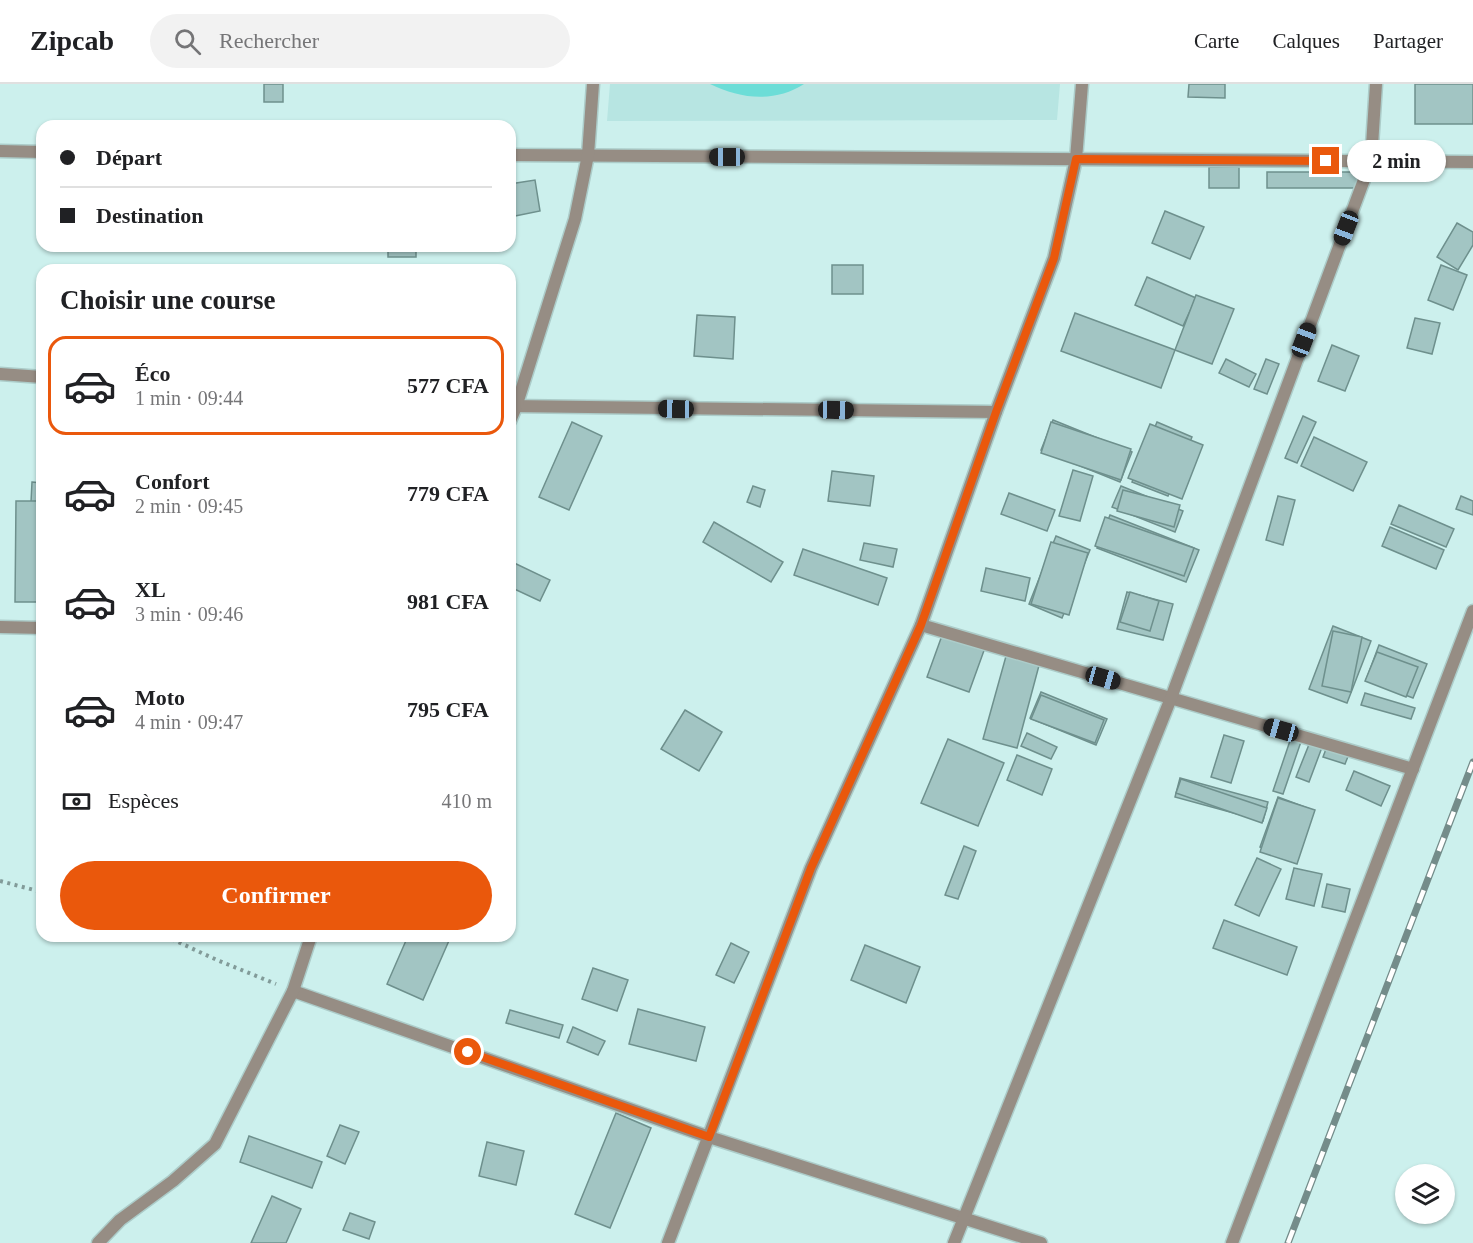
<!DOCTYPE html>
<html lang="fr">
<head>
<meta charset="utf-8">
<style>
  :root { --surface:#fff; --page:#f2f2f2; --text:#202124; --muted:#757577; --line:#e0e0e0; --accent:#ea580c }
  body { margin:0; font-family:"Times New Roman",serif; background:var(--page); color:var(--text); height:100vh; display:flex; flex-direction:column; font-size:22px; white-space:nowrap }
  * { box-sizing:border-box; margin:0 }
  p { font-size:20px; color:var(--muted) }
  .icon { flex:none; width:33px; height:33px; fill:none; stroke:currentColor; stroke-width:2; stroke-linecap:round; stroke-linejoin:round }
  .map { position:relative; flex:1; overflow:hidden }
  .sheet { position:absolute; left:36px; top:180px; width:480px; height:678px; display:flex; flex-direction:column; background:var(--surface); border-radius:18px; box-shadow:0 2px 4px #0004 }
  .sheet>* { flex:none }
  .guide { position:absolute; left:36px; top:36px; width:480px; height:132px; border-radius:18px; box-shadow:0 2px 4px #0004; display:grid; align-content:center; height:132px; padding:0 24px; background:var(--surface) }
  .controls { position:absolute; left:1395px; top:1080px; display:grid; gap:12px }
  .controls a { display:grid; place-items:center; width:60px; height:60px; border-radius:50%; background:var(--surface); box-shadow:0 2px 4px #0004; font-size:30px }
  .end { position:absolute; width:27px; height:27px; margin:-14px; border:8px solid #ea580c; background:#fff; box-shadow:0 0 0 3px #fff }
  .from { border-radius:50% }
  .bubble { position:absolute; height:42px; border-radius:21px; background:var(--surface); box-shadow:0 2px 4px #0004; font-size:20px; font-weight:700; line-height:42px; text-align:center }
  .car { position:absolute; width:18px; height:36px; margin:-18px -9px; border-radius:8px; box-shadow:0 0 4px 2px #0007; background:linear-gradient(#222 24%,#8ab4d8 0 40%,#222 0 76%,#8ab4d8 0 86%,#222 0) }
  .guide b { display:flex; align-items:center; gap:21px; height:57px; font-size:22px }
  .guide b+b { border-top:2px solid var(--line) }
  .guide i { width:15px; height:15px; background:var(--text) }
  ul { padding:0; list-style:none }
  li { display:flex; align-items:center; gap:18px; height:99px; margin:0 12px 9px; padding:0 12px; border:3px solid transparent; border-radius:18px }
  li div { flex:1 }
  li b { display:block; font-size:22px }
  li em { font-style:normal; font-weight:700 }
  li.on { border-color:var(--accent) }
  li>.icon { width:54px; height:54px; stroke-width:1.5 }
  h2 { padding:0 24px; font-size:27px; line-height:72px }
  .pay { display:flex; align-items:center; gap:15px; height:66px; padding:0 24px; font-size:22px }
  .pay p { margin-inline-start:auto }
  .primary-button { display:flex; gap:12px; margin-top:auto; padding:12px 24px }
  .primary-button a { flex:1; height:69px; border-radius:36px; background:var(--accent); color:#fff; font-size:24px; font-weight:700; line-height:69px; text-align:center }
  header { display:flex; align-items:center; gap:36px; box-sizing:border-box; height:84px; padding:0 30px; background:var(--surface); border-bottom:2px solid var(--line) }
  header strong { font-size:28px }
  nav { display:flex; gap:33px; margin-inline-start:auto; font-size:21px }
  .search { width:420px; height:54px; background:var(--page); display:flex; align-items:center; gap:15px; box-sizing:border-box; padding:0 21px; border-radius:33px; color:var(--muted); font-size:22px }
  .map>svg:first-child { display:block }
</style>
</head>
<body>
<header>
<strong>Zipcab</strong>
<div class="search"><svg class="icon" aria-label="search" viewBox="0 0 24 24"><circle cx="10" cy="10" r="6"/><path d="M15 15l6 6"/></svg>Rechercher</div>
<nav><a>Carte</a><a>Calques</a><a>Partager</a></nav>
</header>
<div class="map">
<svg width="1473" height="1159" viewBox="0 0 1473 1159">
  <rect width="100%" height="100%" fill="#ccf0ed"/>
  <path fill="#b7e5e2" d="M610 0H1060L1057 36 607 37Z"/>
  <path fill="#6cddd7" d="M710 0H804C775 19 740 15 710 0Z"/>
  <g fill="#a2c5c3" stroke="#6e908d" stroke-width="1.5">
    <rect x="264" y="0" width="19" height="18"/>
    <path d="M1189 0H1225V14L1188 13Z"/>
    <rect x="1415" y="0" width="58" height="40"/>
    <rect x="1209" y="83" width="30" height="21"/>
    <rect x="1267" y="88" width="93" height="16"/>
    <path d="M535 96 540 127 510 133V100Z"/>
    <path d="M1165 127 1204 143 1190 175 1152 159Z"/>
    <path d="M1457 139 1473 148V161L1458 186 1437 173Z"/>
    <rect x="388" y="162" width="28" height="11"/>
    <rect x="832" y="181" width="31" height="29"/>
    <path d="M1441 181 1467 191 1453 226 1428 216Z"/>
    <rect x="219" y="184" width="42" height="2"/>
    <path d="M1147 193 1196 214 1183 242 1135 221Z"/>
    <path d="M1196 211 1234 225 1212 280 1175 266Z"/>
    <path d="M1075 229 1175 266 1161 304 1061 267Z"/>
    <path d="M697 231 735 233 733 275 694 272Z"/>
    <path d="M1415 234 1440 239 1432 270 1407 264Z"/>
    <path d="M1332 261 1359 272 1345 307 1318 297Z"/>
    <path d="M1226 275 1256 290 1249 303 1219 289Z"/>
    <path d="M1266 275 1279 280 1267 310 1254 305Z"/>
    <path d="M1303 332 1316 338 1297 379 1285 374Z"/>
    <path d="M1053 336 1132 368 1120 398 1041 366Z"/>
    <path d="M572 338 602 352 569 426 539 413Z"/>
    <path d="M1051 338 1131 365 1121 396 1041 369Z"/>
    <path d="M1157 338 1192 353 1168 412 1132 398Z"/>
    <path d="M1150 340 1203 361 1182 415 1128 394Z"/>
    <path d="M1314 353 1367 378 1353 407 1301 382Z"/>
    <path d="M1073 386 1093 392 1080 437 1059 432Z"/>
    <path d="M832 387 874 392 870 422 828 417Z"/>
    <path d="M32 398 42 399V419L31 418Z"/>
    <path d="M753 402 765 406 760 423 747 418Z"/>
    <path d="M1121 402 1183 427 1175 448 1112 423Z"/>
    <path d="M1123 406 1180 421 1174 443 1117 427Z"/>
    <path d="M1009 409 1055 426 1047 447 1001 430Z"/>
    <path d="M1278 412 1295 416 1283 461 1266 456Z"/>
    <path d="M1461 412 1473 417V431L1456 425Z"/>
    <path d="M16 417H42V518H15Z"/>
    <path d="M1399 421 1454 445 1446 463 1391 440Z"/>
    <path d="M1110 431 1199 466 1186 498 1097 464Z"/>
    <path d="M1105 433 1194 464 1184 492 1095 462Z"/>
    <path d="M714 438 783 478 771 498 703 458Z"/>
    <path d="M1390 443 1444 466 1436 485 1382 462Z"/>
    <path d="M1056 452 1090 466 1062 534 1029 520Z"/>
    <path d="M1051 458 1088 469 1069 531 1031 520Z"/>
    <path d="M864 459 897 465 893 483 860 476Z"/>
    <path d="M803 465 887 494 878 521 794 491Z"/>
    <path d="M510 477 550 496 540 517 510 503Z"/>
    <path d="M986 484 1030 494 1025 517 981 507Z"/>
    <path d="M1127 508 1173 520 1163 556 1117 545Z"/>
    <path d="M1130 508 1159 517 1150 547 1120 538Z"/>
    <path d="M1333 542 1371 557 1347 619 1309 605Z"/>
    <path d="M944 546 986 561 969 608 927 593Z"/>
    <path d="M1333 547 1362 553 1351 608 1322 602Z"/>
    <path d="M1379 561 1427 580 1413 614 1366 596Z"/>
    <path d="M1008 565 1041 574 1017 664 983 655Z"/>
    <path d="M1377 568 1418 583 1406 613 1365 597Z"/>
    <path d="M1041 608 1107 635 1096 661 1030 634Z"/>
    <path d="M1365 609 1415 624 1411 635 1361 621Z"/>
    <path d="M1041 611 1104 636 1095 659 1031 635Z"/>
    <path d="M685 626 722 648 699 687 661 665Z"/>
    <path d="M1294 645 1304 649 1283 710 1273 707Z"/>
    <path d="M1027 649 1057 663 1051 675 1021 662Z"/>
    <path d="M1224 651 1244 657 1231 699 1211 693Z"/>
    <path d="M1312 653 1324 658 1309 698 1296 693Z"/>
    <path d="M948 655 1004 679 978 742 921 719Z"/>
    <path d="M1329 657 1351 665 1345 680 1323 673Z"/>
    <path d="M1017 671 1052 685 1042 711 1007 696Z"/>
    <path d="M1354 687 1390 702 1381 722 1346 706Z"/>
    <path d="M1180 694 1268 718 1263 737 1175 713Z"/>
    <path d="M1181 695 1267 724 1262 739 1176 709Z"/>
    <path d="M1278 713 1310 725 1291 775 1260 763Z"/>
    <path d="M1278 714 1315 726 1297 780 1260 768Z"/>
    <path d="M964 762 976 767 958 815 945 811Z"/>
    <path d="M1257 774 1281 785 1259 832 1235 821Z"/>
    <path d="M1294 784 1322 790 1314 822 1286 815Z"/>
    <path d="M1327 800 1350 805 1345 828 1322 823Z"/>
    <path d="M1224 836 1297 863 1287 891 1213 864Z"/>
    <path d="M408 852H451L423 916 387 900Z"/>
    <path d="M731 859 749 868 734 899 716 891Z"/>
    <path d="M865 861 920 883 906 919 851 896Z"/>
    <path d="M593 884 628 896 617 927 582 915Z"/>
    <path d="M638 925 705 943 696 977 629 960Z"/>
    <path d="M510 926 563 941 559 954 506 939Z"/>
    <path d="M573 943 605 957 598 971 567 958Z"/>
    <path d="M616 1029 651 1044 610 1144 575 1130Z"/>
    <path d="M340 1041 359 1048 345 1080 327 1072Z"/>
    <path d="M249 1052 322 1078 312 1104 240 1078Z"/>
    <path d="M487 1058 524 1067 516 1101 479 1092Z"/>
    <path d="M272 1112 301 1125 286 1159H251Z"/>
    <path d="M350 1129 375 1138 369 1155 343 1146Z"/>
  </g>
  <g fill="none" stroke-linecap="round" stroke-linejoin="round">
    <defs>
      <g id="street">
        <path d="M0 67 42 68"/>
        <path d="M510 71 1473 78"/>
        <path d="M0 290 42 293"/>
        <path d="M510 322 996 328"/>
        <path d="M510 337 516 323 575 135 588 71 593 0"/>
        <path d="M921 541 1413 685"/>
        <path d="M0 543 42 544"/>
        <path d="M293 907 709 1053 1041 1159"/>
        <path d="M98 1159 120 1136 173 1097 215 1060 293 907 311 852"/>
        <path d="M668 1159 811 784 921 541 996 328 1054 174 1076 75 1082 0"/>
        <path d="M954 1159 1171 614 1371 77 1376 0"/>
        <path d="M1232 1159 1473 527"/>
      </g>
    </defs>
    <use href="#street" stroke="#acccc9" stroke-width="15"/>
    <g stroke="#829b99" stroke-width="4" stroke-dasharray="3 4.5" stroke-linecap="butt">
      <path d="M0 797 42 808"/>
      <path d="M165 852 217 876 276 900"/>
    </g>
    <use href="#street" stroke="#968d84" stroke-width="12"/>
    <defs>
      <path id="rail" d="M1288 1159 1473 678"/>
    </defs>
    <use href="#rail" stroke="#748c8a" stroke-width="7"/>
    <use href="#rail" stroke="#fff" stroke-width="4.5" stroke-dasharray="14" stroke-linecap="butt"/>
  </g>
  <g fill="none" stroke-linecap="round" stroke-linejoin="round">
    <path stroke="#ea580c" stroke-width="8" d="M468 968 709 1053 811 784 921 541 996 328 1054 174 1076 75 1326 77"/>
  </g>
</svg>
<div class="controls">
<a><svg class="icon" aria-label="layers" viewBox="0 0 24 24"><path d="M12 4l9 5-9 5-9-5zM3 14l9 5 9-5"/></svg></a>
</div>
<i class="end from" style="left:468px;top:968px"></i>
<i class="end" style="left:1326px;top:77px"></i>
<div class="bubble" style="left:1347px;top:56px;width:99px">2 min</div>
<i class="car" style="left:727px;top:73px;rotate:270deg"></i>
<i class="car" style="left:1346px;top:144px;rotate:201deg"></i>
<i class="car" style="left:1304px;top:256px;rotate:21deg"></i>
<i class="car" style="left:676px;top:325px;rotate:271deg"></i>
<i class="car" style="left:836px;top:326px;rotate:91deg"></i>
<i class="car" style="left:1103px;top:594px;rotate:106deg"></i>
<i class="car" style="left:1281px;top:646px;rotate:286deg"></i>
<div class="guide">
<b><i class="from"></i>Départ</b>
<b><i></i>Destination</b>
</div>
<section class="sheet">
<h2>Choisir une course</h2>
<ul>
<li class="on"><svg class="icon" aria-label="car" viewBox="0 0 24 24"><path d="M5 17H2v-5l4-1 3-4h7l3 4 3 1v5h-3M9 17h6M6 11h13"/><circle cx="7" cy="17" r="2"/><circle cx="17" cy="17" r="2"/></svg><div><b>Éco</b><p>1 min · 09:44</p></div><em>577 CFA</em></li>
<li><svg class="icon" aria-label="car" viewBox="0 0 24 24"><path d="M5 17H2v-5l4-1 3-4h7l3 4 3 1v5h-3M9 17h6M6 11h13"/><circle cx="7" cy="17" r="2"/><circle cx="17" cy="17" r="2"/></svg><div><b>Confort</b><p>2 min · 09:45</p></div><em>779 CFA</em></li>
<li><svg class="icon" aria-label="car" viewBox="0 0 24 24"><path d="M5 17H2v-5l4-1 3-4h7l3 4 3 1v5h-3M9 17h6M6 11h13"/><circle cx="7" cy="17" r="2"/><circle cx="17" cy="17" r="2"/></svg><div><b>XL</b><p>3 min · 09:46</p></div><em>981 CFA</em></li>
<li><svg class="icon" aria-label="car" viewBox="0 0 24 24"><path d="M5 17H2v-5l4-1 3-4h7l3 4 3 1v5h-3M9 17h6M6 11h13"/><circle cx="7" cy="17" r="2"/><circle cx="17" cy="17" r="2"/></svg><div><b>Moto</b><p>4 min · 09:47</p></div><em>795 CFA</em></li>
</ul>
<div class="pay"><svg class="icon" aria-label="cash" viewBox="0 0 24 24"><path d="M3 7h18v10H3z"/><circle cx="12" cy="12" r="2"/></svg>Espèces<p>410 m</p></div>
<div class="primary-button"><a>Confirmer</a></div>
</section>
</div>
</body>
</html>
